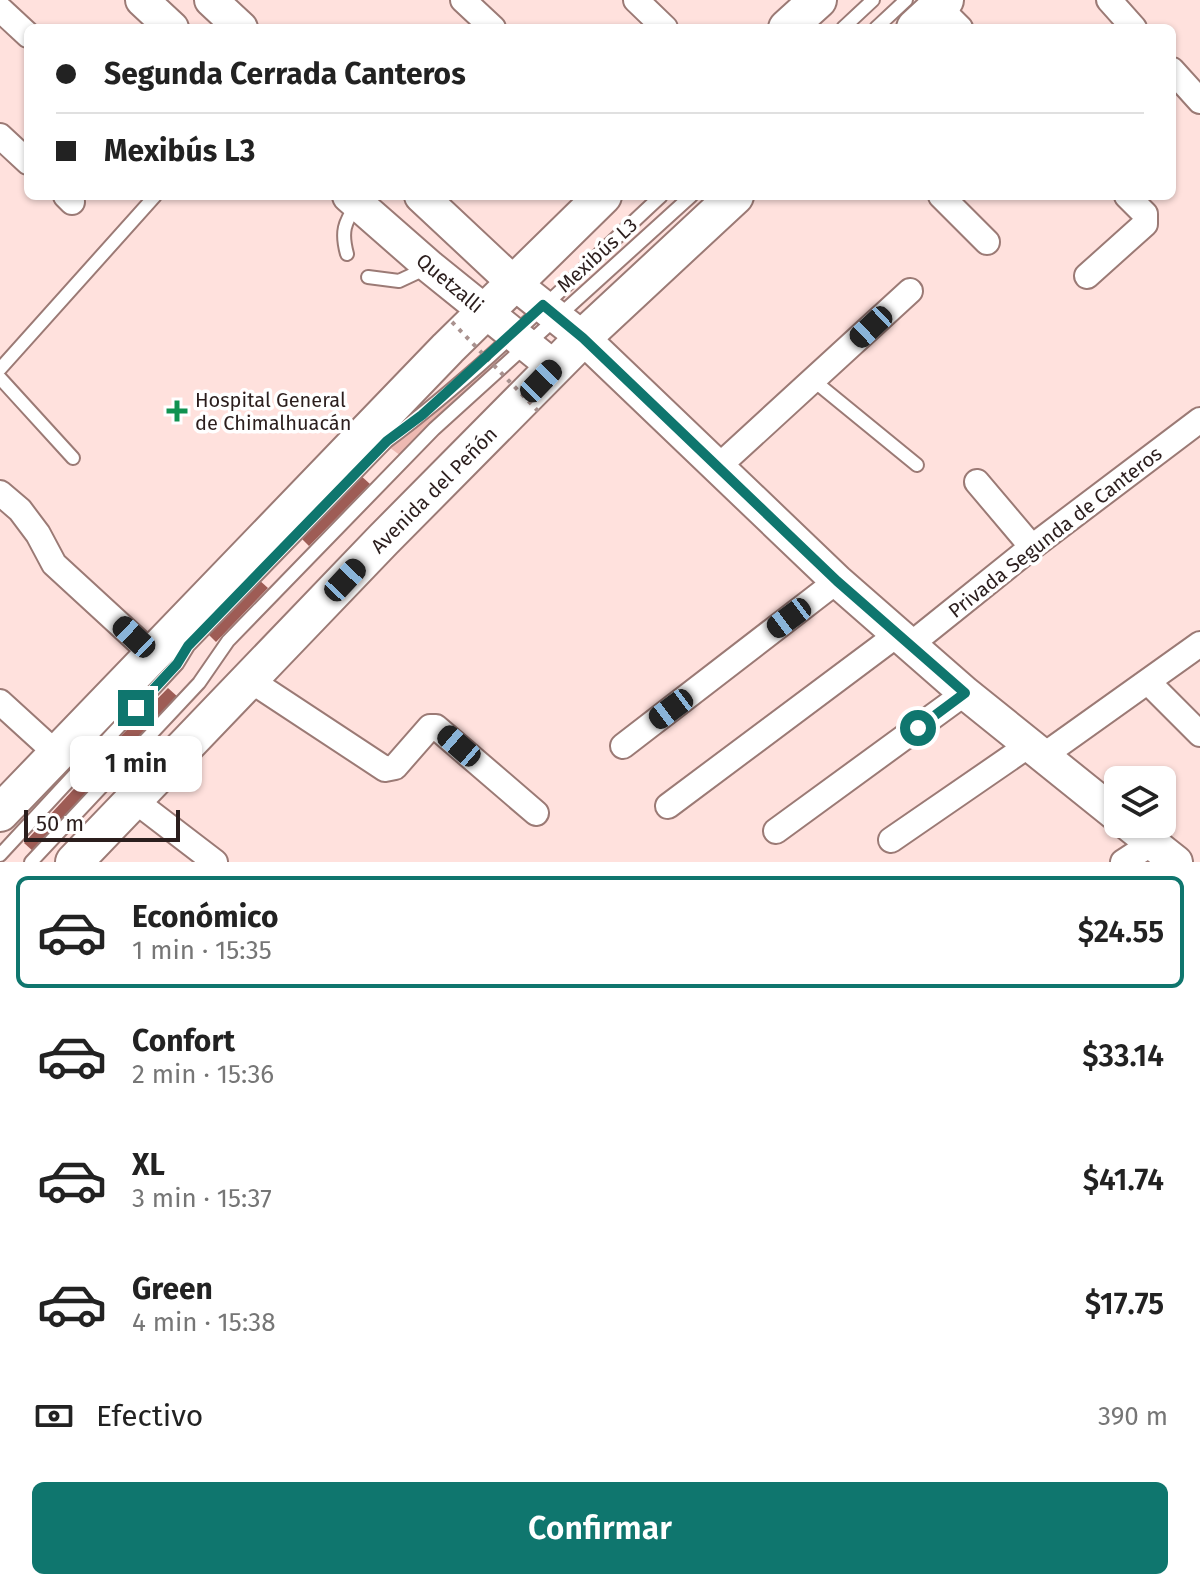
<!DOCTYPE html>
<html lang="es">
<head>
<meta charset="utf-8">
<style>
  :root { --surface:#fff; --page:#f2f2f2; --text:#222; --muted:#767676; --line:#e0e0e0; --accent:#0f766e }
  body { margin:0; font-family:"Fira Sans",sans-serif; background:var(--page); color:var(--text); height:100vh; display:flex; flex-direction:column; font-size:30px; white-space:nowrap }
  * { box-sizing:border-box; margin:0 }
  p { font-size:26px; color:var(--muted) }
  .icon { flex:none; width:44px; height:44px; fill:none; stroke:currentColor; stroke-width:2; stroke-linecap:round; stroke-linejoin:round }
  .map { position:relative; height:862px; overflow:hidden }
  .panel { display:flex; flex-direction:column; background:var(--surface); flex:1 }
  .panel>* { flex:none }
  .banner { position:absolute; left:24px; top:24px; width:1152px; height:176px; border-radius:12px; box-shadow:0 2px 6px #0004; display:grid; align-content:center; height:176px; padding:0 32px; background:var(--surface) }
  .fabs { position:absolute; left:1104px; top:766px; display:grid; gap:16px }
  .fabs a { display:grid; place-items:center; width:72px; height:72px; border-radius:12px; background:var(--surface); box-shadow:0 2px 6px #0004; font-size:40px }
  .scale { position:absolute; left:24px; bottom:20px; width:156px; box-sizing:border-box; padding-left:8px; border:4px solid #2b1e1d; border-top:0; font-size:22px; line-height:28px; white-space:nowrap; color:#2b1e1d; -webkit-text-stroke:6px #fff; paint-order:stroke }
  .end { position:absolute; width:36px; height:36px; margin:-18px; border:10px solid #0f766e; background:#fff; box-shadow:0 0 0 4px #fff }
  .from { border-radius:50% }
  .bubble { position:absolute; height:56px; border-radius:12px; background:var(--surface); box-shadow:0 2px 6px #0004; font-size:26px; font-weight:600; line-height:56px; text-align:center }
  .car { position:absolute; width:24px; height:48px; margin:-24px -12px; border-radius:10px; box-shadow:0 0 6px 2px #0007; background:linear-gradient(#222 24%,#8ab4d8 0 40%,#222 0 76%,#8ab4d8 0 86%,#222 0) }
  .banner b { display:flex; align-items:center; gap:28px; height:76px; font-size:30px }
  .banner b+b { border-top:2px solid var(--line) }
  .banner i { width:20px; height:20px; background:var(--text) }
  ul { padding:14px 0 0; list-style:none }
  li { display:flex; align-items:center; gap:24px; height:112px; margin:0 16px 12px; padding:0 16px; border:4px solid transparent; border-radius:12px }
  li div { flex:1 }
  li b { display:block; font-size:30px }
  li em { font-style:normal; font-weight:600 }
  li.selected { border-color:var(--accent) }
  li>.icon { width:72px; height:72px; stroke-width:1.5 }
  .pay { display:flex; align-items:center; gap:20px; height:88px; padding:0 32px; font-size:30px }
  .pay p { margin-inline-start:auto }
  .action { display:flex; gap:16px; margin-top:auto; padding:16px 32px }
  .action a { flex:1; height:92px; border-radius:12px; background:var(--accent); color:#fff; font-size:32px; font-weight:600; line-height:92px; text-align:center }
  .map>svg:first-child { display:block }
</style>
</head>
<body>
<div class="map">
<svg width="1200" height="862" viewBox="0 0 1200 862">
  <rect width="100%" height="100%" fill="#ffe1dd"/>
  <path fill="#eeb9b2" d="M495 358 503 359 401 456 389 447 430 418Z"/>
  <g fill="#9e5c55">
    <path d="M359 474 370 484 309 546 299 536Z"/>
    <path d="M258 579 268 588 216 642 206 632Z"/>
    <path d="M168 688 179 698 126 751 116 741Z"/>
    <path d="M84 778 94 787 34 852 24 843Z"/>
  </g>
  <g fill="none" stroke-linecap="round" stroke-linejoin="round">
    <defs>
      <g id="lane">
        <path d="M843 28 873 0"/>
        <path d="M876 28 906 0"/>
        <path d="M347 254C341 232 344 223 357 204"/>
        <path d="M368 277 399 281 429 267"/>
        <path d="M0 369 155 196"/>
        <path d="M0 378 73 458"/>
        <path d="M813 380 917 465"/>
        <path d="M0 855 177 664 188 646 387 441C485 368 571 279 661 196"/>
        <path d="M31 862 199 683 228 641 434 429 691 196"/>
      </g>
      <g id="street">
        <path d="M463 0 493 28"/>
        <path d="M636 0 665 28"/>
        <path d="M1109 0 1134 28"/>
        <path d="M938 6 960 28"/>
        <path d="M0 9 28 35"/>
        <path d="M1172 70 1200 101"/>
        <path d="M0 136 28 162"/>
        <path d="M66 196 72 202"/>
        <path d="M941 196 987 242"/>
        <path d="M1087 276 1145 224V214L1127 196"/>
        <path d="M719 466 910 291"/>
        <path d="M977 482 1032 547"/>
        <path d="M0 493 20 510 38 534 54 564 153 655"/>
        <path d="M910 645 1032 547 1200 420"/>
        <path d="M250 680 385 769 395 767 430 727H436L536 813"/>
        <path d="M1148 682 1200 734"/>
        <path d="M0 702 57 754"/>
        <path d="M623 746 837 581"/>
        <path d="M1043 756 1200 644"/>
        <path d="M134 800 215 862"/>
        <path d="M668 806 898 634"/>
        <path d="M776 831 965 693"/>
        <path d="M891 840 1029 745"/>
        <path d="M1123 862 1152 843"/>
      </g>
      <g id="secondary">
        <path d="M142 0 172 28"/>
        <path d="M211 0 241 28"/>
        <path d="M349 196 430 267 554 367"/>
        <path d="M421 196 515 284 583 338 837 581 965 693 1118 816"/>
        <path d="M1128 824 1176 862"/>
      </g>
      <g id="primary">
        <path d="M787 28 818 0"/>
        <path d="M915 28 945 0"/>
        <path d="M0 813 448 348 603 196"/>
        <path d="M74 862 383 540 592 329 735 196"/>
      </g>
    </defs>
    <use href="#lane" stroke="#9b7a75" stroke-width="16"/>
    <use href="#street" stroke="#9b7a75" stroke-width="28"/>
    <use href="#secondary" stroke="#9b7a75" stroke-width="36"/>
    <use href="#primary" stroke="#9b7a75" stroke-width="40"/>
    <use href="#lane" stroke="#fff" stroke-width="12"/>
    <use href="#street" stroke="#fff" stroke-width="24"/>
    <use href="#secondary" stroke="#fff" stroke-width="32"/>
    <use href="#primary" stroke="#fff" stroke-width="36"/>
    <path stroke="#a9928f" stroke-width="4" stroke-dasharray="4 6" stroke-linecap="butt" d="M452 322 538 411"/>
  </g>
  <g fill="none" stroke-linecap="round" stroke-linejoin="round">
    <path stroke="#0f766e" stroke-width="10" d="M136 708 177 664 188 646 387 441 422 415 543 305 583 338 837 581 965 693 918 728"/>
  </g>
  <path fill="#109250" stroke="#fff" stroke-width="3" d="M173 399h8v8h8v8h-8v8h-8v-8h-8v-8h8z"/>
  <g text-anchor="middle" stroke-width="7" stroke-linejoin="round" paint-order="stroke">
    <g font-size="20" fill="#2b1e1d" stroke="#fff">
      <text transform="translate(597 255) rotate(-42)" y="7">Mexibús L3</text>
      <text transform="translate(450 283) rotate(40)" y="7">Quetzalli</text>
      <text transform="translate(434 490) rotate(-45)" y="7">Avenida del Peñón</text>
      <text transform="translate(1055 532) rotate(-38)" y="7">Privada Segunda de Canteros</text>
    </g>
    <g font-size="20" fill="#2b1e1d" stroke="#fff" text-anchor="start">
      <text x="195" y="407">Hospital General<tspan x="195" dy="23">de Chimalhuacán</tspan></text>
    </g>
  </g>
</svg>
<div class="fabs">
<a><svg class="icon" aria-label="layers" viewBox="0 0 24 24"><path d="M12 4l9 5-9 5-9-5zM3 14l9 5 9-5"/></svg></a>
</div>
<div class="scale">50 m</div>
<i class="end from" style="left:918px;top:728px"></i>
<i class="end" style="left:136px;top:708px"></i>
<div class="bubble" style="left:70px;top:736px;width:132px">1 min</div>
<i class="car" style="left:871px;top:327px;rotate:227deg"></i>
<i class="car" style="left:541px;top:381px;rotate:44deg"></i>
<i class="car" style="left:345px;top:580px;rotate:43deg"></i>
<i class="car" style="left:789px;top:618px;rotate:233deg"></i>
<i class="car" style="left:134px;top:637px;rotate:313deg"></i>
<i class="car" style="left:671px;top:709px;rotate:233deg"></i>
<i class="car" style="left:459px;top:746px;rotate:311deg"></i>
<div class="banner">
<b><i class="from"></i>Segunda Cerrada Canteros</b>
<b><i></i>Mexibús L3</b>
</div>
</div>
<section class="panel">
<ul>
<li class="selected"><svg class="icon" aria-label="car" viewBox="0 0 24 24"><path d="M5 17H2v-5l4-1 3-4h7l3 4 3 1v5h-3M9 17h6M6 11h13"/><circle cx="7" cy="17" r="2"/><circle cx="17" cy="17" r="2"/></svg><div><b>Económico</b><p>1 min · 15:35</p></div><em>$24.55</em></li>
<li><svg class="icon" aria-label="car" viewBox="0 0 24 24"><path d="M5 17H2v-5l4-1 3-4h7l3 4 3 1v5h-3M9 17h6M6 11h13"/><circle cx="7" cy="17" r="2"/><circle cx="17" cy="17" r="2"/></svg><div><b>Confort</b><p>2 min · 15:36</p></div><em>$33.14</em></li>
<li><svg class="icon" aria-label="car" viewBox="0 0 24 24"><path d="M5 17H2v-5l4-1 3-4h7l3 4 3 1v5h-3M9 17h6M6 11h13"/><circle cx="7" cy="17" r="2"/><circle cx="17" cy="17" r="2"/></svg><div><b>XL</b><p>3 min · 15:37</p></div><em>$41.74</em></li>
<li><svg class="icon" aria-label="car" viewBox="0 0 24 24"><path d="M5 17H2v-5l4-1 3-4h7l3 4 3 1v5h-3M9 17h6M6 11h13"/><circle cx="7" cy="17" r="2"/><circle cx="17" cy="17" r="2"/></svg><div><b>Green</b><p>4 min · 15:38</p></div><em>$17.75</em></li>
</ul>
<div class="pay"><svg class="icon" aria-label="cash" viewBox="0 0 24 24"><path d="M3 7h18v10H3z"/><circle cx="12" cy="12" r="2"/></svg>Efectivo<p>390 m</p></div>
<div class="action"><a>Confirmar</a></div>
</section>
</body>
</html>
